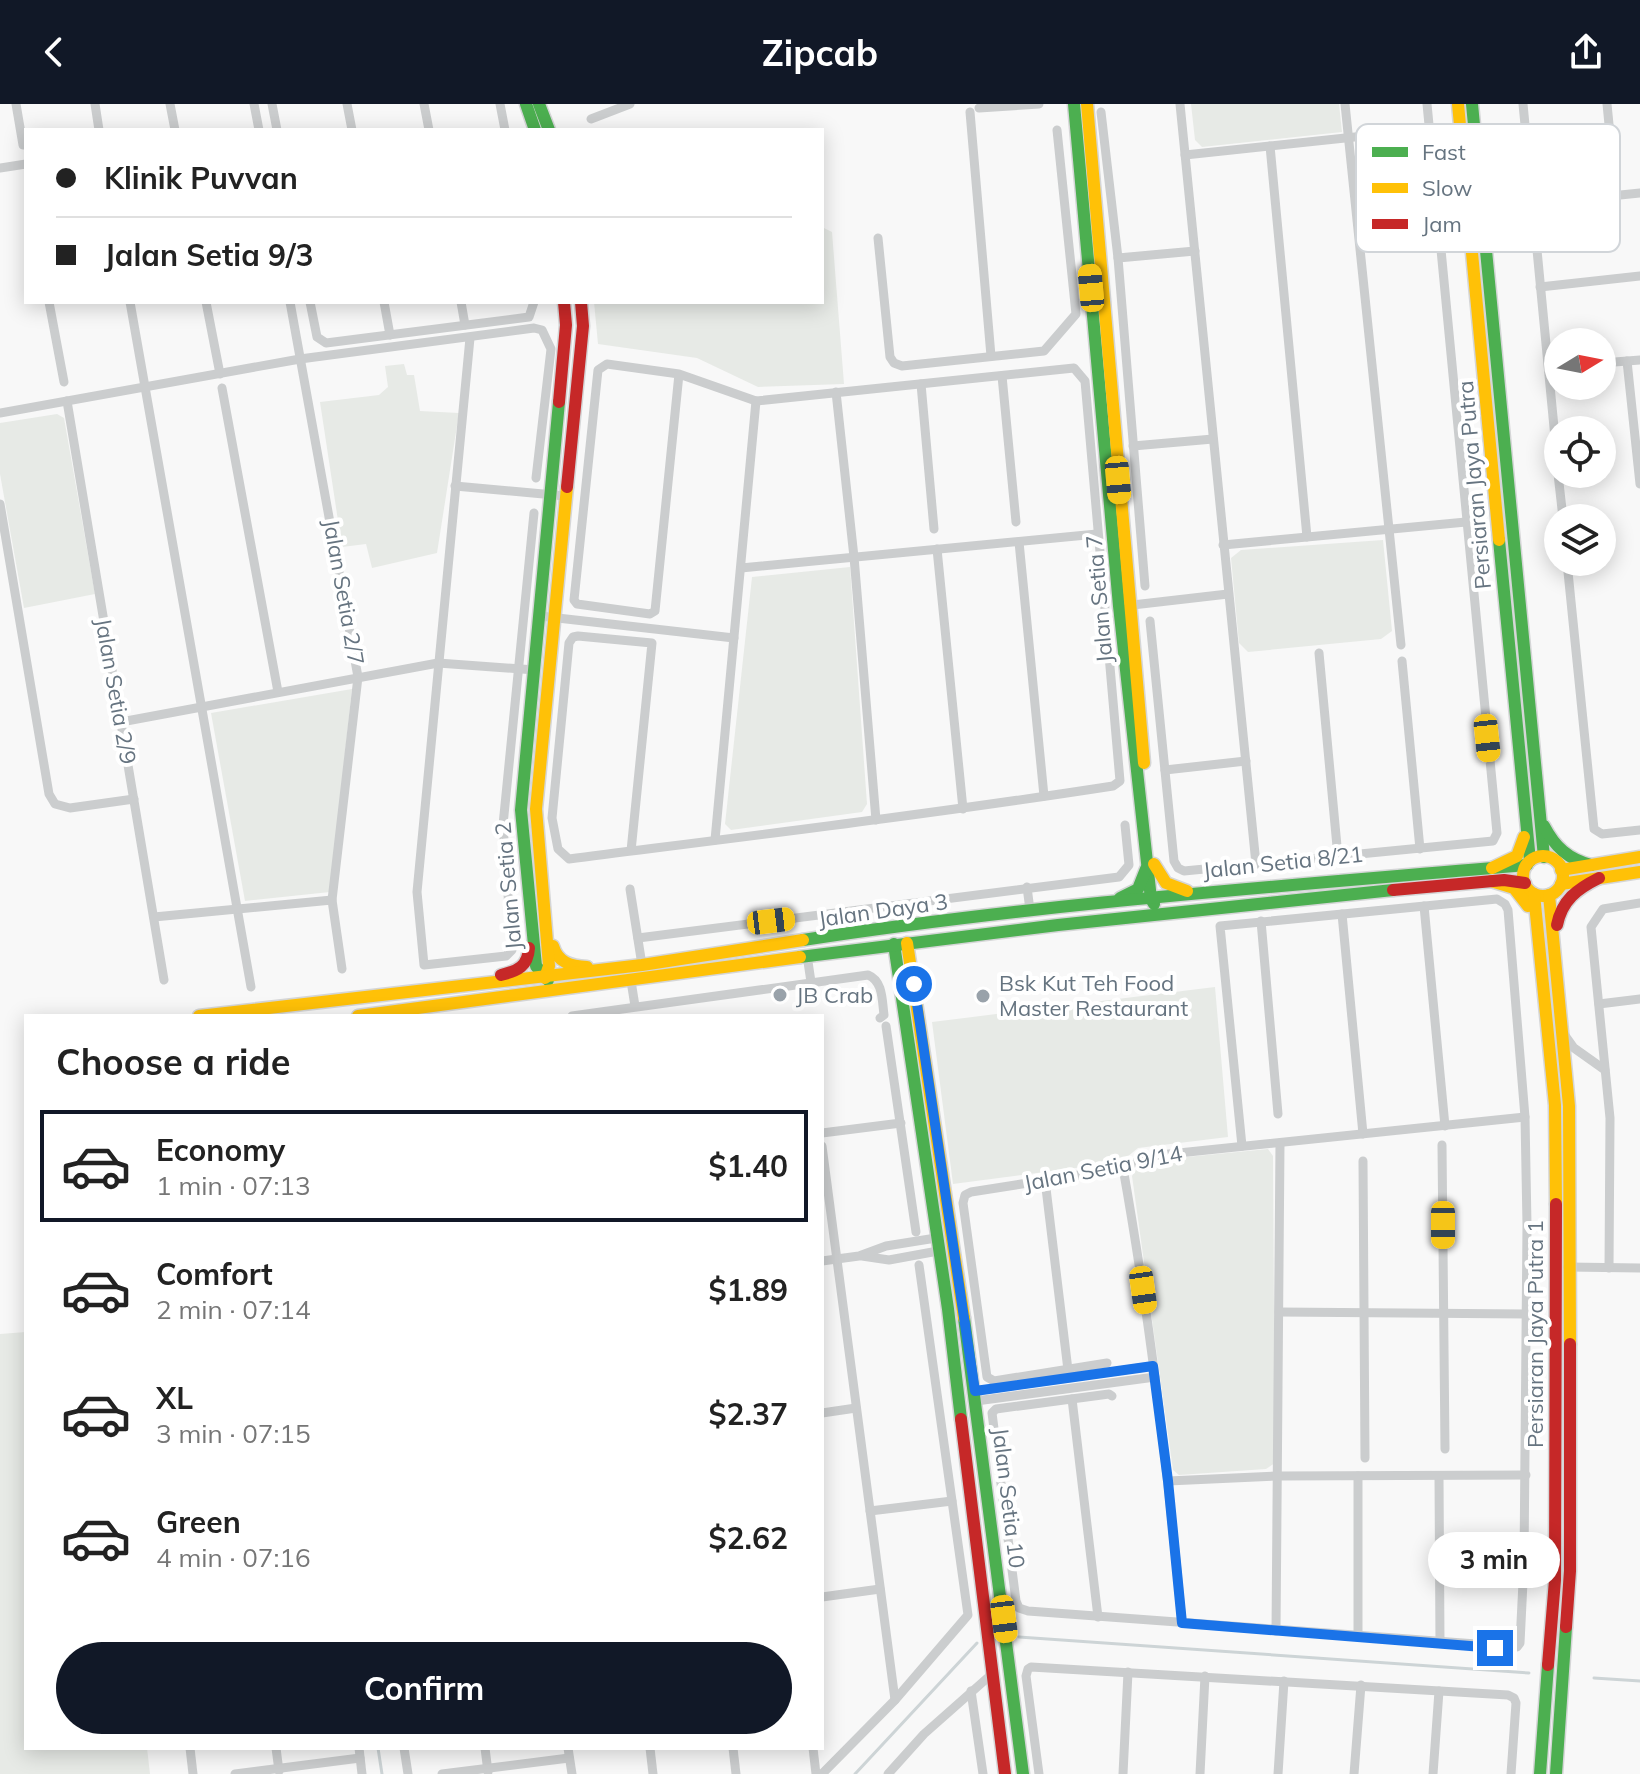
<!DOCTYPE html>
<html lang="en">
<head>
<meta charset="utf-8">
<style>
  :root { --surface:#fff; --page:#f6f6f6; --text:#222; --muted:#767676; --line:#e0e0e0; --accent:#111827 }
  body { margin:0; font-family:Mulish,sans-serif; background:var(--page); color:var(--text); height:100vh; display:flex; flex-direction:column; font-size:30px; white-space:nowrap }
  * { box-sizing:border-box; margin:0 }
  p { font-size:26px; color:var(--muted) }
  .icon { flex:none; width:44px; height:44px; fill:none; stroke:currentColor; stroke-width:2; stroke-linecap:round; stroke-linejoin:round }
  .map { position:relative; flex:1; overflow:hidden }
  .details { position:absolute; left:24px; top:910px; width:800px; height:736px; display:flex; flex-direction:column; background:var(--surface); border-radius:0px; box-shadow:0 4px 20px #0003 }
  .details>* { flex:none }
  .top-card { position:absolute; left:24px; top:24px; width:800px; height:176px; border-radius:0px; box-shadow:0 4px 20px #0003; display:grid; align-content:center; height:176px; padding:0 32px; background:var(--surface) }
  .needle { width:52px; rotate:80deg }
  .fabs { position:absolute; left:1544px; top:224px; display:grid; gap:16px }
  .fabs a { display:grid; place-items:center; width:72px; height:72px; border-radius:50%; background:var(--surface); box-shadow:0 4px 20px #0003; font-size:40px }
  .end { position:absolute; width:36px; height:36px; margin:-18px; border:10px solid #1a73e8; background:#fff; box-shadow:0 0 0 4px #fff }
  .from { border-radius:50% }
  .bubble { position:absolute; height:56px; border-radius:28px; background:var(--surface); box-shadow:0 4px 20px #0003; font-size:26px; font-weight:700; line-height:56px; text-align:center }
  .car { position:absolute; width:24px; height:48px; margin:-24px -12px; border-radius:10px; box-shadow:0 0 6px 2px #0007; background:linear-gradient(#f5c518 24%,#345 0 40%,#f5c518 0 76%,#345 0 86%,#f5c518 0) }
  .top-card b { display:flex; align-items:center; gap:28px; height:76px; font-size:30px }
  .top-card b+b { border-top:2px solid var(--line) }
  .top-card i { width:20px; height:20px; background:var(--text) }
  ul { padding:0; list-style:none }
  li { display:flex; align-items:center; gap:24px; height:112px; margin:0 16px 12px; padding:0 16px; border:4px solid transparent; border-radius:0px }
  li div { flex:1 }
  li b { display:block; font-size:30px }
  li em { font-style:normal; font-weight:700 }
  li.selected { border-color:var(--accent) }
  li>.icon { width:72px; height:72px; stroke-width:1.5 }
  h2 { padding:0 32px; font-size:36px; line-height:96px }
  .button { display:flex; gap:16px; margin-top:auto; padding:16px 32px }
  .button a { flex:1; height:92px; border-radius:48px; background:var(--accent); color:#fff; font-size:32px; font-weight:700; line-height:92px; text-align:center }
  header { display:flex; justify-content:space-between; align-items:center; height:104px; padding:0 32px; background:var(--accent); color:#fff; font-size:36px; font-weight:700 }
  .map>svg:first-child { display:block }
</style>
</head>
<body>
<header><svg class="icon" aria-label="back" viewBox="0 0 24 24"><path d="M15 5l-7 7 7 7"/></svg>Zipcab<svg class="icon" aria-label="share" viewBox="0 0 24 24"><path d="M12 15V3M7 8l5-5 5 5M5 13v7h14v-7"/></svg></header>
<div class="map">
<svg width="1640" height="1670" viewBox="0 0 1640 1670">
  <rect width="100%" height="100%" fill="#f8f8f8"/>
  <g fill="#e7eae6">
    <path d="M1191 0H1339L1342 28 1202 43 1195 36Z"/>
    <path d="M822 123 832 128 844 280 758 283 697 254 598 240 594 198H822Z"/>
    <path d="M404 260 407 271H414L420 307 459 309 437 449 372 464 366 440 342 443 320 298 379 291 388 283 385 262Z"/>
    <path d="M57 310 64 314 95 490 24 504 0 370V319Z"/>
    <path d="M1383 436 1392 527 1381 535 1248 548 1239 539 1231 454 1241 446Z"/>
    <path d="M850 463 867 700 862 708 731 726 725 720 752 473Z"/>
    <path d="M352 585 330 788 245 797 211 609Z"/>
    <path d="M1215 883 1228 1033 1138 1044 1121 1058 953 1080 932 918Z"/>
    <path d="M1268 1045 1273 1052 1275 1359 1266 1365 1179 1371 1173 1366 1132 1072 1139 1061 1146 1057Z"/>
    <path d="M26 1228V1644H147L150 1670H0V1230Z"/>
  </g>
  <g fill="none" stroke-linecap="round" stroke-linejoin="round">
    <g stroke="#cdd4d6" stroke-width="3">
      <path d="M1019 1533 1529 1569"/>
      <path d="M1594 1574 1640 1577"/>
      <path d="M378 1644 382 1670"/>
      <path d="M855 1670 977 1539"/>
    </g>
    <defs>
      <g id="fast">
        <path d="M526 0 535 26"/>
        <path d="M539 0 549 26"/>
        <path d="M1074 0 1119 502 1151 795 1154 800"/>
        <path d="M1472 0 1544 753"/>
        <path d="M1499 436 1530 757"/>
        <path d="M1544 722C1555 743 1568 755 1591 761"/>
        <path d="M1120 794 1138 785 1146 765"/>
        <path d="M803 836C1043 799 1286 782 1527 761"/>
        <path d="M894 840 948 1205 961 1315"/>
        <path d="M800 853 1058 821 1393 786"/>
        <path d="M548 876 536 862 521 706 559 298"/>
        <path d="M964 1214 1023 1670"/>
        <path d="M1540 1670 1548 1561"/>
        <path d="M1556 1670 1566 1523"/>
      </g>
      <g id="slow">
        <path d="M1087 0 1144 659"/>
        <path d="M1458 0 1499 436"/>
        <circle cx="1543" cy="772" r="20"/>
        <path d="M1154 760 1166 779 1187 787"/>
        <path d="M1492 764 1517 752 1524 733"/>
        <path d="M1561 766 1640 753"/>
        <path d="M1491 777 1514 784 1528 802"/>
        <path d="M1561 780 1640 768"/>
        <path d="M1534 790 1555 1001 1556 1100"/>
        <path d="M1549 791 1569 1002 1570 1240"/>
        <path d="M907 839 964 1214"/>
        <path d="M553 842C558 859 571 862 587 863"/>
        <path d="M545 874 549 862 536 705 567 383"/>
        <path d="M199 912 642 861 803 836"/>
        <path d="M358 912 800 853"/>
      </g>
      <g id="jam">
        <path d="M559 298 566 221 564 198"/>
        <path d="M567 383 583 222 581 198"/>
        <path d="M1393 786 1504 776 1525 779"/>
        <path d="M1557 821C1562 796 1577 785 1599 774"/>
        <path d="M501 871C518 867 528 862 529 844"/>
        <path d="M961 1315 1005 1670"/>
        <path d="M1566 1523 1570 1467V1240"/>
        <path d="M1548 1561 1555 1476 1556 1100"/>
      </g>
    </defs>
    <use href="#fast" stroke="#d5d6d7" stroke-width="15"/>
    <use href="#slow" stroke="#d5d6d7" stroke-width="15"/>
    <use href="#jam" stroke="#d5d6d7" stroke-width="15"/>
    <g stroke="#cbcdce" stroke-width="9">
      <path d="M16 0 23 41"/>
      <path d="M95 0 99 26"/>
      <path d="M170 0 175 26"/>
      <path d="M254 0 259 26"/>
      <path d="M272 0 277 26"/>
      <path d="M347 0 352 26"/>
      <path d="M424 0 429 26"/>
      <path d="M500 0 505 26"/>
      <path d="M1180 0 1256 760"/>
      <path d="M1345 0 1401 541"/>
      <path d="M1523 0 1558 365"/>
      <path d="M1607 0 1616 92"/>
      <path d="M979 4 1039 0"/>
      <path d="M970 8 991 252"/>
      <path d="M1101 8 1118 154 1145 482"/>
      <path d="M591 15 630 0"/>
      <path d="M1270 42 1307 433"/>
      <path d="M1185 51 1430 25"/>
      <path d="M0 64 26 60"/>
      <path d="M1533 100 1640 89"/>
      <path d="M878 134 890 253 894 259 902 262 1044 247 1076 210 1057 26"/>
      <path d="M1118 154 1195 147"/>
      <path d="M1540 183 1640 172"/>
      <path d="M49 198 64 278"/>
      <path d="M130 198 251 883"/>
      <path d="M206 198 220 270"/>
      <path d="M290 198 358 573 332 796 342 865"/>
      <path d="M310 198 317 233 326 239 529 213 534 198"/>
      <path d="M384 198 390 231"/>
      <path d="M461 198 465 221"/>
      <path d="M470 234 417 788 424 861 506 852 512 846 503 721 534 409"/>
      <path d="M1627 257 1640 380"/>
      <path d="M1602 259 1640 256"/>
      <path d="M1002 272 1016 418"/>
      <path d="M921 280 934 425"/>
      <path d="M222 284 278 588"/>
      <path d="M836 288 854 453 876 716"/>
      <path d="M67 297 164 876"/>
      <path d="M0 309 300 255 534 224 542 226 551 245 536 374"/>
      <path d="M1133 342 1213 335"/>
      <path d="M1558 370 1563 414"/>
      <path d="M455 382 565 392"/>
      <path d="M0 400 49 690 55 700 70 704 134 695"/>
      <path d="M1019 438 1044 692"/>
      <path d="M1223 441 1466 418"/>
      <path d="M937 445 963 705"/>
      <path d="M1567 458 1594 725 1602 730 1640 726"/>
      <path d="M741 464 1097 430"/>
      <path d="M1124 502 1228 490"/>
      <path d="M540 512 734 534"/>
      <path d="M1150 517 1174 757 1178 764 1184 767 1493 737 1497 729 1427 0"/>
      <path d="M1319 549 1338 753"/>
      <path d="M1402 557 1420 745"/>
      <path d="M121 618 438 559 535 566"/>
      <path d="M1165 666 1246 657"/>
      <path d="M715 736 756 297"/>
      <path d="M631 747 652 539 578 532 573 533 569 539 552 714 558 745 569 755C750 732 932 710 1113 682L1120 677 1085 277 1074 264 756 297 679 270 607 260 598 266 574 496 577 500 650 510 655 507 679 270"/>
      <path d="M1027 783 1030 806"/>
      <path d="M630 785 642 861"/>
      <path d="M1424 802 1445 1022"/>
      <path d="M1342 810 1363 1030"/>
      <path d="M154 813 332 796"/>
      <path d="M1261 817 1278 1010"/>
      <path d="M638 834 1119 773 1129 761 1125 721"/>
      <path d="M807 851 811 878"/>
      <path d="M631 877 635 902"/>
      <path d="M1599 900 1640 895"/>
      <path d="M572 912 868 871C883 877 882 896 884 911L880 914"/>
      <path d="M886 922 916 1128"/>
      <path d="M1564 930 1574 944 1605 966"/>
      <path d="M822 1029 901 1019"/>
      <path d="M1442 1041 1445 1345"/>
      <path d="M822 1042 895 1596"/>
      <path d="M1363 1057 1365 1354"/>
      <path d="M1123 1064C1150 1215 1168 1367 1182 1519"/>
      <path d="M1045 1076 1068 1266"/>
      <path d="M862 1152 889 1156 938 1147"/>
      <path d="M822 1157 859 1152 886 1142 936 1134"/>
      <path d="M1568 1163 1640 1164"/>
      <path d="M1609 1164 1610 1014 1591 823 1603 805 1640 799"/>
      <path d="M1279 1208 1526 1210"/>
      <path d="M1107 1259 994 1277 987 1273 963 1099 965 1091 971 1088 1123 1064 1150 1052 1525 1013"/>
      <path d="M975 1287 1153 1262"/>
      <path d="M1112 1292 1109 1290 996 1305 992 1309 1016 1497 1019 1504 1028 1507 1517 1543 1520 1539 1524 1458 1527 1121 1525 1013 1508 806 1505 800 1497 795 1220 822 1242 1042"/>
      <path d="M1072 1295 1098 1513"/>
      <path d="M976 1297 1155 1273"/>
      <path d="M822 1309 856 1304"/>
      <path d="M1439 1372 1440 1539"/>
      <path d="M1168 1377 1278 1372 1526 1371"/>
      <path d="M870 1407 952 1397"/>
      <path d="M822 1493 880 1485"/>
      <path d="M1276 1527 1280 1039"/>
      <path d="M1358 1533V1372"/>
      <path d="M971 1587 983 1670"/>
      <path d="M190 1644 193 1670"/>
      <path d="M276 1644 279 1667"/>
      <path d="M359 1644 362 1670"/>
      <path d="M404 1644 408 1670"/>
      <path d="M485 1644 488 1668"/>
      <path d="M568 1644 572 1670"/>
      <path d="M650 1644 653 1670"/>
      <path d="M733 1644 736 1670"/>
      <path d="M813 1644 816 1670"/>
      <path d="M235 1670 360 1654"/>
      <path d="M442 1670 569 1654"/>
      <path d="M822 1670 895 1596 968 1511 919 1161"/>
      <path d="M888 1670 924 1630 993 1569"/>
      <path d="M1039 1670 1026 1572 1028 1565 1031 1563 1508 1591 1514 1594 1516 1599 1511 1670"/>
      <path d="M1123 1670 1128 1568"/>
      <path d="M1200 1670 1205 1572"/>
      <path d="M1278 1670 1284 1577"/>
      <path d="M1354 1670 1361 1581"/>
      <path d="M1433 1670 1439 1587"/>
    </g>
    <use href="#fast" stroke="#4caf50" stroke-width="12"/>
    <use href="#slow" stroke="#ffc107" stroke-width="12"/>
    <use href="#jam" stroke="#c62828" stroke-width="12"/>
  </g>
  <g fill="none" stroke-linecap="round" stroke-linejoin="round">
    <path stroke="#1a73e8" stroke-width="10" d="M914 880 975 1287 1153 1262 1168 1377 1182 1519 1495 1544"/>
  </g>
  <g fill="#99a2aa" stroke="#fff" stroke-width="3">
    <circle cx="780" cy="891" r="8"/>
    <circle cx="983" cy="892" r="8"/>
  </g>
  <g text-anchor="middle" stroke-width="8" stroke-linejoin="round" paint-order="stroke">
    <g font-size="22" fill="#667480" stroke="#fff">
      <text transform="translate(1474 381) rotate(-95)" y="8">Persiaran Jaya Putra</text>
      <text transform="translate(344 488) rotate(80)" y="8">Jalan Setia 2/7</text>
      <text transform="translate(1099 495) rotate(-95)" y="8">Jalan Setia 7</text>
      <text transform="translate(116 587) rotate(80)" y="8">Jalan Setia 2/9</text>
      <text transform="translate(1283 758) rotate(-6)" y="8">Jalan Setia 8/21</text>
      <text transform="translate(508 782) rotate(-95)" y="8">Jalan Setia 2</text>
      <text transform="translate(883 806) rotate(-8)" y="8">Jalan Daya 3</text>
      <text transform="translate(1103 1064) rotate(-11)" y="8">Jalan Setia 9/14</text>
      <text transform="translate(1535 1230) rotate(-90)" y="8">Persiaran Jaya Putra 1</text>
      <text transform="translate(1009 1394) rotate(83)" y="8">Jalan Setia 10</text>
    </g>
    <g font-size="22" fill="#667480" stroke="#fff" text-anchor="start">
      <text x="999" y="887">Bsk Kut Teh Food<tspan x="999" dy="25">Master Restaurant</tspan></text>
      <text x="796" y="899">JB Crab</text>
    </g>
  </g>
  <rect x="1356" y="20" width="264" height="128" rx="12" fill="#fff" stroke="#d1d5d9" stroke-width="2"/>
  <rect x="1372" y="43" width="36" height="10" fill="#4caf50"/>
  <rect x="1372" y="79" width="36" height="10" fill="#ffc107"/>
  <rect x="1372" y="115" width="36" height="10" fill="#c62828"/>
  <g font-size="22" fill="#667480">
    <text x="1422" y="56">Fast</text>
    <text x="1422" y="92">Slow</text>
    <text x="1422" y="128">Jam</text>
  </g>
</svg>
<div class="fabs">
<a><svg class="needle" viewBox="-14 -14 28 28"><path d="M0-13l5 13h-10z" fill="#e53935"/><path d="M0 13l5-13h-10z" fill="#767676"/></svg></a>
<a><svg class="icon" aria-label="locate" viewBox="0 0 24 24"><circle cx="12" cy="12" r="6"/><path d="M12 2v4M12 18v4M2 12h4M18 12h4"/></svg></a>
<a><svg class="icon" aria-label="layers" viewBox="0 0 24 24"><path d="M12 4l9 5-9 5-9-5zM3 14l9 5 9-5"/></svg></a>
</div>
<i class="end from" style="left:914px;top:880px"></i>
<i class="end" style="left:1495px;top:1544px"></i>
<div class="bubble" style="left:1428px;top:1428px;width:132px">3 min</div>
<i class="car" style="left:1091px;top:184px;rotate:355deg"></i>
<i class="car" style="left:1118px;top:376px;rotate:175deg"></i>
<i class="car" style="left:1487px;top:634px;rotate:174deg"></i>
<i class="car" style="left:771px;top:817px;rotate:83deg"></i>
<i class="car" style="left:1443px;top:1121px;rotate:180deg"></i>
<i class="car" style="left:1143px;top:1186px;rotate:172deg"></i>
<i class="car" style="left:1004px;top:1515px;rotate:173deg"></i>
<div class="top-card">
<b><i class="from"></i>Klinik Puvvan</b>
<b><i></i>Jalan Setia 9/3</b>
</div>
<section class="details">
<h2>Choose a ride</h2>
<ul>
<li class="selected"><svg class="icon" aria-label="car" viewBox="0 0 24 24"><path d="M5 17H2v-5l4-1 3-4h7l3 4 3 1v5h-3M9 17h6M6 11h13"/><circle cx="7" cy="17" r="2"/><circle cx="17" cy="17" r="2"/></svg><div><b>Economy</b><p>1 min · 07:13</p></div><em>$1.40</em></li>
<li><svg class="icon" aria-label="car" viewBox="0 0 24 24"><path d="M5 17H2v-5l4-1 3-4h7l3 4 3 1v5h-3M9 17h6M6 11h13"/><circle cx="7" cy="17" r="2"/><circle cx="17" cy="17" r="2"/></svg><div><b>Comfort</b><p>2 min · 07:14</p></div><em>$1.89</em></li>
<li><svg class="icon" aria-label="car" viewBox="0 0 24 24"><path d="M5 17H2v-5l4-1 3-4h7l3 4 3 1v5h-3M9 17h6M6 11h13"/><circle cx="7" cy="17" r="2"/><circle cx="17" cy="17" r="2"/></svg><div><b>XL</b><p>3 min · 07:15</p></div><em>$2.37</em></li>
<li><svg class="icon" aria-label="car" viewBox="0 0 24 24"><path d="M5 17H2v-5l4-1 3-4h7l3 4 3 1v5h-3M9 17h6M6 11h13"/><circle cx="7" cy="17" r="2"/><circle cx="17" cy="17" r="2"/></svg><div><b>Green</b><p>4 min · 07:16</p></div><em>$2.62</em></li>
</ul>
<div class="button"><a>Confirm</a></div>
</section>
</div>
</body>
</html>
